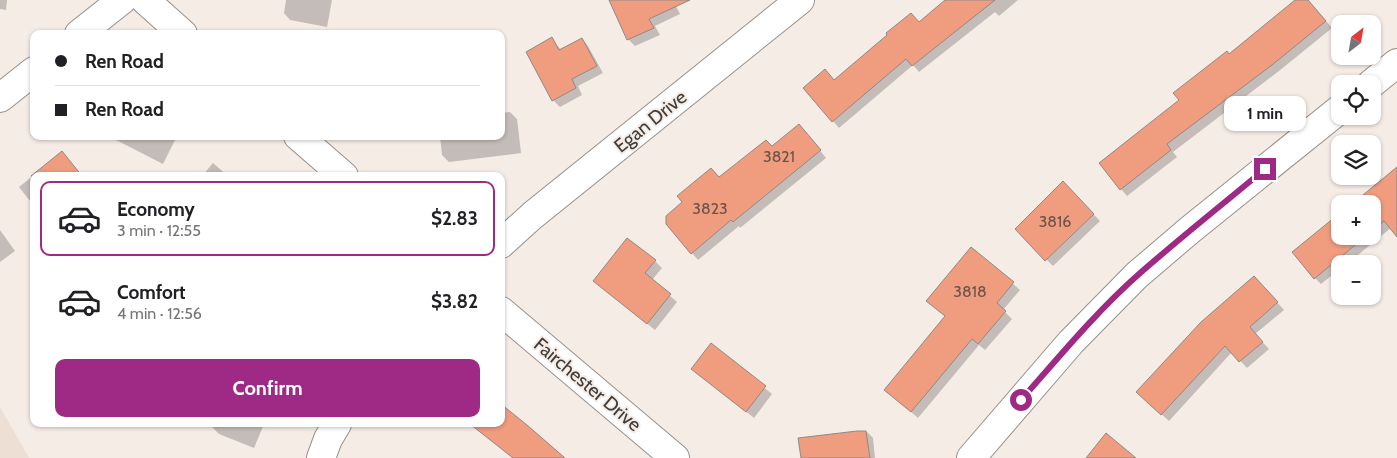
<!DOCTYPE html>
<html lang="en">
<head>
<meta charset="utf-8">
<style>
  :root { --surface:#fff; --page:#f6f6f6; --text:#202124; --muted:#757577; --line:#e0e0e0; --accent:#9e2a85 }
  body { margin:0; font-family:Cabin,sans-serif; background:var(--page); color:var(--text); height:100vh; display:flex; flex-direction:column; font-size:19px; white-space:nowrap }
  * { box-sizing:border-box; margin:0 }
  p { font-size:16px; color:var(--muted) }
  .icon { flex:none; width:28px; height:28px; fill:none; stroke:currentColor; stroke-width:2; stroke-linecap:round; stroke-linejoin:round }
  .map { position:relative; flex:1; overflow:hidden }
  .details { position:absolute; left:30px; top:172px; width:475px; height:255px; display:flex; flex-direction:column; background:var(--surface); border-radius:10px; box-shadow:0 1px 4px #0004 }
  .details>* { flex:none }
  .guide { position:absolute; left:30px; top:30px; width:475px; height:110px; border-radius:10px; box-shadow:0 1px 4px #0004; display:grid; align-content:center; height:110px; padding:0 25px; background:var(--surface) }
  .needle { width:32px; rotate:31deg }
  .controls { position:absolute; left:1331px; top:15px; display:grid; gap:10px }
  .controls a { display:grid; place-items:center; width:50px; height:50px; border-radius:10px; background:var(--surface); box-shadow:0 1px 4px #0004; font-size:25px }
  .end { position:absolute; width:22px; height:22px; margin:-11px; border:6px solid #9e2a85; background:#fff; box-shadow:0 0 0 2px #fff }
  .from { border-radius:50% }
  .bubble { position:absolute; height:35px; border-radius:10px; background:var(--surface); box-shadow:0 1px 4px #0004; font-size:16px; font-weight:700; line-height:35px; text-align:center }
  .guide b { display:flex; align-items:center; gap:18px; height:48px; font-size:19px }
  .guide b+b { border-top:1px solid var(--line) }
  .guide i { width:12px; height:12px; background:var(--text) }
  ul { padding:9px 0 0; list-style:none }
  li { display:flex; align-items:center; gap:15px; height:75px; margin:0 10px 8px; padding:0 15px; border:2px solid transparent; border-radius:10px }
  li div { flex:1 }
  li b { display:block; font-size:19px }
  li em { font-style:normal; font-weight:700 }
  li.selected { border-color:var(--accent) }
  li>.icon { width:45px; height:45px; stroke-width:1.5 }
  .button { display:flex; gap:10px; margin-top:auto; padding:10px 25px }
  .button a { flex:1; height:58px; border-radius:10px; background:var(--accent); color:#fff; font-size:20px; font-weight:700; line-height:58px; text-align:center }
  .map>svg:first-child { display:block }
</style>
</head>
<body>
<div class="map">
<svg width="1397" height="458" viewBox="0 0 1397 458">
  <rect width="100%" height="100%" fill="#f5ece6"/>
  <path fill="#eedfd5" d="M0 407 29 458H0Z"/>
  <g fill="#0003">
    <path d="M0 0H7L6 10 0 9Z"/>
    <path d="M286 0H332L327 27 290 20 284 13Z"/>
    <path d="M610 0H673L680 14 655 26 660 35 635 46 628 39Z"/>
    <path d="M947 0H1018L999 16 995 12 919 72 913 65 839 128 833 121 834 81 919 23Z"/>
    <path d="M1297 0H1308L1332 28 1279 71 1173 152 1177 157 1127 196 1121 189 1181 101 1229 55Z"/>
    <path d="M552 39 561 50 582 39 588 46 603 73 578 86 582 95 560 107 553 100Z"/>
    <path d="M510 112 517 119 521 153 449 162 442 155 440 136H501V113Z"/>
    <path d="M806 133 826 158 740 228 739 226 698 260 692 253 720 178 772 148Z"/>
    <path d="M112 136H177L163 164 116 140Z"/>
    <path d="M62 153 82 176H34V206L19 187Z"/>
    <path d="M213 163 228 176H202Z"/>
    <path d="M1397 169V226L1392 227 1347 264H1340V269L1321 284 1315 278 1340 215V236H1372V204Z"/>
    <path d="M1063 182 1100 221 1053 266 1016 229Z"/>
    <path d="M0 230 15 251 0 262Z"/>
    <path d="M972 248 1020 290 1003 310 1012 319 985 350 979 345 918 418 893 396 946 317Z"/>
    <path d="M655 261 662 268 652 280 677 302 655 330 601 287Z"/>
    <path d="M1261 284 1284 310 1255 334 1269 349 1247 368 1232 352 1169 421 1144 398Z"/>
    <path d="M711 345 772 394 754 418 692 369Z"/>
    <path d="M213 424H264L254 448 219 434 212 427Z"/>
    <path d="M866 431 873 438 875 458H802L800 440Z"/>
  </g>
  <g fill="#ef9c7f" stroke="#928986">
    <path d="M609 0H690L649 19 654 28 627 40Z"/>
    <path d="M945 0H995L912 66 906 59 832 122 803 88 825 69 834 80 887 35 886 33 911 13 919 22Z"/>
    <path d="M1295 0H1308L1326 21 1272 65 1167 144 1171 150 1120 190 1099 163 1179 100 1173 93 1227 51 1229 54Z"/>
    <path d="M552 37 559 50 582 38 597 66 572 79 576 88 552 101 526 52Z"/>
    <path d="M799 124 821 150 733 222 731 220 691 254 666 224V216L682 202 677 196 711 168 719 177 766 140 772 146Z"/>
    <path d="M62 151 82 176H31Z"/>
    <path d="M1397 167V237L1384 221 1372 231V204H1352Z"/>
    <path d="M1063 181 1094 214 1045 261 1015 229Z"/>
    <path d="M1340 213V236H1366L1314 279 1292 252Z"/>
    <path d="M627 238 656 260 645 273 671 294 647 324 593 281Z"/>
    <path d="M971 247 1014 282 997 303 1006 311 978 344 972 339 911 412 884 390 945 316 926 301Z"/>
    <path d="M1254 276 1278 302 1250 327 1263 342 1239 362 1225 346 1161 415 1136 392 1201 322Z"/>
    <path d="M711 343 766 386 746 412 691 369Z"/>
    <path d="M501 404 527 425 565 458H513L470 424H501Z"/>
    <path d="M857 431H866L870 458H801L798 438Z"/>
    <path d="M1106 433 1136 458H1086Z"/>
  </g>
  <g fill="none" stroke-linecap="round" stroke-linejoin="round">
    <defs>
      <g id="minor">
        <path d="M145 0 183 34"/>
        <path d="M79 34 122 0"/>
        <path d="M1371 84 1397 63"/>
        <path d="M0 98 34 71"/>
        <path d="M298 136 344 176"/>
        <path d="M501 244 533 215 800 0"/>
        <path d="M501 311 675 458"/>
        <path d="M321 458 328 439 337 424"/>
        <path d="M971 458 1071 342 1137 275 1191 229 1340 109"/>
      </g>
    </defs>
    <use href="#minor" stroke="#98908b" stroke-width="30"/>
    <use href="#minor" stroke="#fff" stroke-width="28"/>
  </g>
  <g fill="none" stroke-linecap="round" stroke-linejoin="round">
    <path stroke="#9e2a85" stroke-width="6" d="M1021 400C1059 357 1096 312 1139 274 1180 238 1223 204 1265 169"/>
  </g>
  <g text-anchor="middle" stroke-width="4" stroke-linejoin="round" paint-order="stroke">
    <g font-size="16" fill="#6a534a">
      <text x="779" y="162">3821</text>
      <text x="710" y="214">3823</text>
      <text x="1055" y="227">3816</text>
      <text x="970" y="297">3818</text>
    </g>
    <g font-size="19" fill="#3e3b39" stroke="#f5ece6">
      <text transform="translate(650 121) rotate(-39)" y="7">Egan Drive</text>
      <text transform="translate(588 384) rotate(40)" y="7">Fairchester Drive</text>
    </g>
  </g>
</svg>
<div class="controls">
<a><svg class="needle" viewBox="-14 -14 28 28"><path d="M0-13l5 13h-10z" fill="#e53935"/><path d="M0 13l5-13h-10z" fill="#757577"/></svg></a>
<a><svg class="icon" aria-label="locate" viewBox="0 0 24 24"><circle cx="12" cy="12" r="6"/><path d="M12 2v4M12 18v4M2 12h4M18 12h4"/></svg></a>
<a><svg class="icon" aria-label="layers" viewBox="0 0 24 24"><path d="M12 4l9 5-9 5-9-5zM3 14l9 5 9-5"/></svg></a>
<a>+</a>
<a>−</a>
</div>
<i class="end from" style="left:1021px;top:400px"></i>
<i class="end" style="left:1265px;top:169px"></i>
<div class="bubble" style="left:1224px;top:96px;width:82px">1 min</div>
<div class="guide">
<b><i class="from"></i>Ren Road</b>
<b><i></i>Ren Road</b>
</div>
<section class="details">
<ul>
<li class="selected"><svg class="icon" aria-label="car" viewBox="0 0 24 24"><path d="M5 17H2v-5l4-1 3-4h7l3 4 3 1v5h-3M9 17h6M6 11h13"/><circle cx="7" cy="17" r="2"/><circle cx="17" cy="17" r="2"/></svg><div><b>Economy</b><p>3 min · 12:55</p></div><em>$2.83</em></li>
<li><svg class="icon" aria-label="car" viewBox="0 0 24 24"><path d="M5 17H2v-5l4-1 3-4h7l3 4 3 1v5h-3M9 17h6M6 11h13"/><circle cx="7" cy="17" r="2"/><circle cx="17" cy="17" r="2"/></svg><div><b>Comfort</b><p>4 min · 12:56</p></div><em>$3.82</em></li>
</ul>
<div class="button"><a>Confirm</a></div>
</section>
</div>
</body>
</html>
